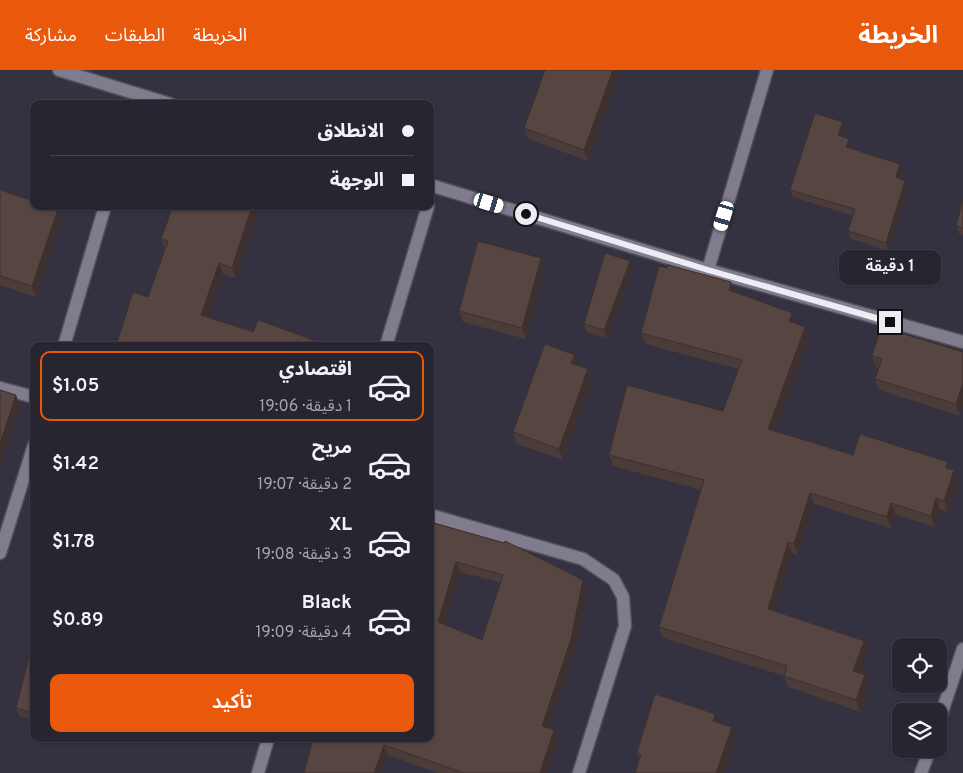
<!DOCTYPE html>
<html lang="ar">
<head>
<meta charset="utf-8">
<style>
  :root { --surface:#272630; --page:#33323c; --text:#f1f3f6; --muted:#a4a5ab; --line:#43434c; --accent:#ea580c }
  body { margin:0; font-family:Overpass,"Noto Sans Arabic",sans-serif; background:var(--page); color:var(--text); direction:rtl; height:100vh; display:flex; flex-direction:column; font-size:19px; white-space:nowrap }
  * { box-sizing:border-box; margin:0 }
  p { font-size:16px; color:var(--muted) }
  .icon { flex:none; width:28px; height:28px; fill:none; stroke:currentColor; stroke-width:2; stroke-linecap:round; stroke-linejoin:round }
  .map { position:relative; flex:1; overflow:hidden; direction:ltr }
  .side { position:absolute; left:30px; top:272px; width:404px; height:400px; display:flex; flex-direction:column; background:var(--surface); border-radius:10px; box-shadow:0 1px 4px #0004,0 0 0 1px var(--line); direction:rtl }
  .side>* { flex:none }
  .banner { position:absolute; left:30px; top:30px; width:404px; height:110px; border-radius:10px; box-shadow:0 1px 4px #0004,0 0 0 1px var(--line); direction:rtl; display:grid; align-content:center; height:110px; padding:0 20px; background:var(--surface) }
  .buttons { position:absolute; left:892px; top:568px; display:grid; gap:10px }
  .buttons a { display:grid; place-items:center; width:55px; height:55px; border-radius:10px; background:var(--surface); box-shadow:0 1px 4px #0004,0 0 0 1px var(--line); font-size:25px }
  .end { position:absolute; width:22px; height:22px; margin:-11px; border:6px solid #edebf4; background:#111; box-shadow:0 0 0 2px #111 }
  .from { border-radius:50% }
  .bubble { position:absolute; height:35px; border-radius:10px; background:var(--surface); box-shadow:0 1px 4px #0004,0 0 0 1px var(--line); font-size:16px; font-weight:600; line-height:35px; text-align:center; direction:rtl }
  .car { position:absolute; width:15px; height:30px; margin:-15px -8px; border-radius:6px; box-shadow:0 0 4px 1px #0007; background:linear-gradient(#fff 24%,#345 0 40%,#fff 0 76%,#345 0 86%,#fff 0) }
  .banner b { display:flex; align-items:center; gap:18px; height:48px; font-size:19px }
  .banner b+b { border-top:1px solid var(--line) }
  .banner i { width:12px; height:12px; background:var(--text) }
  ul { padding:9px 0 0; list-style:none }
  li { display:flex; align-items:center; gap:15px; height:70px; margin:0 10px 8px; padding:0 10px; border:2px solid transparent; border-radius:10px }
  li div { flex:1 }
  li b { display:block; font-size:19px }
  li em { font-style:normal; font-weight:600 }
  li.current { border-color:var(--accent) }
  li>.icon { width:45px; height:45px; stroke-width:1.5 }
  .primary-button { display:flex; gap:10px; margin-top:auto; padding:10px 20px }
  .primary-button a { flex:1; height:58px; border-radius:10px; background:var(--accent); color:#fff; font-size:20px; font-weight:600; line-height:58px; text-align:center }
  header { display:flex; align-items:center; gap:30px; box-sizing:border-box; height:70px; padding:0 25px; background:var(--accent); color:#fff }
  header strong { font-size:24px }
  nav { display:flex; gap:28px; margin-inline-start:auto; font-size:18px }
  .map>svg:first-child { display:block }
</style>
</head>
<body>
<header>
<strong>الخريطة</strong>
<nav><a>الخريطة</a><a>الطبقات</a><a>مشاركة</a></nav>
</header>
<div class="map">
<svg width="963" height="703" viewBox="0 0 963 703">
  <rect width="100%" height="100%" fill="#343240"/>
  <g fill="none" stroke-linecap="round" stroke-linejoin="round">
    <defs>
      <g id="street">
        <path d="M59 0 170 34"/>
        <path d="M430 115 708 200 963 272"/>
        <path d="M708 200 767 0"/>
        <path d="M64 276 105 136"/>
        <path d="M386 276 428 136"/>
        <path d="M0 318 34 327"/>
        <path d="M430 445 583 489 614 510 623 527 625 556 579 703"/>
        <path d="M0 483 34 375"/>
        <path d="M258 703 268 669"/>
      </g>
      <g id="secondary">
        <path d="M939 651 963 579"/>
        <path d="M921 703 930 679"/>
      </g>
    </defs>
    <use href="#street" stroke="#52505c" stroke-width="15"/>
    <use href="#secondary" stroke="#52505c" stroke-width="15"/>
    <use href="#street" stroke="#807c8d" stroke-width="12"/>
    <use href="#secondary" stroke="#807c8d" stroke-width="12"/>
  </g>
  <g fill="#4b3b39" fill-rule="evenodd">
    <path d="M545 0H621L588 91 528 69 524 58Z"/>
    <path d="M846 60 843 67 849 69 851 76V78L903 102 901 109 908 118 889 181 851 169 848 161 853 146 793 127 790 120Z"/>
    <path d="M0 120 62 151 36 227 0 215Z"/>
    <path d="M963 129V165L959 164 956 156Z"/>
    <path d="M260 136 236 208 223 204 208 247 253 262 322 273 323 276H116L148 227 165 180 161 169Z"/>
    <path d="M541 188 545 199 526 269 463 252 459 241Z"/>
    <path d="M633 198 607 268 586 262 584 254Z"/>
    <path d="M734 222 796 254 805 257 809 268 775 362 853 385 948 392 951 399 954 400 958 411 948 442 940 440 935 457 895 444 891 458 814 434 798 485 792 483 774 541 868 582 861 603 869 616 860 642 788 617 784 606 663 568 659 557 701 420 613 396 609 385 723 341 738 299 645 274 641 263Z"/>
    <path d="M963 282V337L960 346 879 320 875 309 879 298 876 297 872 286Z"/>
    <path d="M588 299 592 310 563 390 517 374 513 362Z"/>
    <path d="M430 452 587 520 575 580 549 658 554 660 558 670 547 703H438L388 685 381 703H304L313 670 312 669H430ZM460 502 501 513 482 570 444 554Z"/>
    <path d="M34 592V650L19 646 16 638Z"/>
    <path d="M718 652 732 657 736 668 724 703H635L639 689 637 682Z"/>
  </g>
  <g fill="#3d302e">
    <path d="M613 0H621L588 91 584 80Z"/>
    <path d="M843 52 846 60 841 73 838 65Z"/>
    <path d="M849 69 851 76 849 85 846 77Z"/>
    <path d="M900 94 903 102 899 115 896 107Z"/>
    <path d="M905 111 908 118 889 181 886 173Z"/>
    <path d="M252 136H260L236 208 232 198Z"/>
    <path d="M58 139 62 151 36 227 32 216Z"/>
    <path d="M541 188 545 199 526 269 522 258Z"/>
    <path d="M630 191 633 198 607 268 604 260Z"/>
    <path d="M219 193 223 204 205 256 201 245Z"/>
    <path d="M731 212 735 224 729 220Z"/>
    <path d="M792 243 796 254 789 251Z"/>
    <path d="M805 257 809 268 772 371 768 359Z"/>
    <path d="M575 285 579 296 571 293Z"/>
    <path d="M588 299 592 310 563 390 559 379Z"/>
    <path d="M963 313V337L960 346 956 334Z"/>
    <path d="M16 325 20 336 0 397V374Z"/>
    <path d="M948 392 952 404 946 398Z"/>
    <path d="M954 400 958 411 948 442 944 431Z"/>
    <path d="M810 423 814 434 798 485 794 474Z"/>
    <path d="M936 428 940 440 935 457 931 446Z"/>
    <path d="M891 433 895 444 891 458 887 447Z"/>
    <path d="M788 472 792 483 772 550 768 539Z"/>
    <path d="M456 492 460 502 442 562 438 552Z"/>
    <path d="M583 510 587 520 575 580 546 666 542 656Z"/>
    <path d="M864 571 868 582 858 612 853 601Z"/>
    <path d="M865 605 869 616 860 642 856 630Z"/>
    <path d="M715 644 719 655 713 651Z"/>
    <path d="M732 657 736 668 724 703H716Z"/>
    <path d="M554 660 558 670 547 703H540Z"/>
    <path d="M384 675 388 685 381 703H374Z"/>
  </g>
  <g fill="#574542" stroke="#3d302e" fill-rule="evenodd">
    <path d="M545 0H613L584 80 524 58Z"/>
    <path d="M815 43 843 52 838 65 849 69 846 77 900 94 896 107 905 111 886 173 848 161 855 139 790 120Z"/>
    <path d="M0 120 34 131V136H48L58 139 32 216 0 206Z"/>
    <path d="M963 129V158L956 156Z"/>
    <path d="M173 136H252L232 198 219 193 201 245 253 262 258 250 322 273 321 276H116L133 222 148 227 168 171 161 169Z"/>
    <path d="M478 171 541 188 522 258 459 241Z"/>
    <path d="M605 183 630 191 604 260 584 254Z"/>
    <path d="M668 195 731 212 729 220 792 243 789 251 805 257 768 359 853 385 860 364 948 392 946 398 954 400 944 431 936 428 931 446 891 433 887 447 810 423 794 474 788 472 768 539 864 571 853 601 865 605 856 630 784 606 787 596 659 557 704 410 609 385 627 315 723 341 742 290 641 263 659 196 667 198Z"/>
    <path d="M881 257 963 282V313L956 334 875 309 882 289 872 286Z"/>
    <path d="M545 274 575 285 571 293 588 299 559 379 513 362Z"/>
    <path d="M0 320 16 325 0 374Z"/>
    <path d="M430 452 504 473 505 471 583 510 571 569 542 656 554 660 540 703H464L384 675 374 703H304L313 669H430ZM456 492 503 505 482 570 438 552Z"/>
    <path d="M28 591 34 592V643L16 638Z"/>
    <path d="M655 624 715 644 713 651 732 657 716 703H635L641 684 637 682Z"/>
  </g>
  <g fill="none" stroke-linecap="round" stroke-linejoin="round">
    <path stroke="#edebf4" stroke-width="6" d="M526 144 708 200 890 252"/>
  </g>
</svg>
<div class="buttons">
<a><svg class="icon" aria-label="locate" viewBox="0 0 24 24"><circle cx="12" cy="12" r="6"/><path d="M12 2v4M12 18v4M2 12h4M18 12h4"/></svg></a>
<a><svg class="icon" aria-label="layers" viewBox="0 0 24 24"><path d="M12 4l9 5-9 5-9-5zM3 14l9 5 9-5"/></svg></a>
</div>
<i class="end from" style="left:526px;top:144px"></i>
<i class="end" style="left:890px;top:252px"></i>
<div class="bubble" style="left:839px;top:180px;width:102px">1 دقيقة</div>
<i class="car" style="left:489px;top:133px;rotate:107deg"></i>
<i class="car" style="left:724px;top:146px;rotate:197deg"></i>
<div class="banner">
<b><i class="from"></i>الانطلاق</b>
<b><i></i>الوجهة</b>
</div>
<section class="side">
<ul>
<li class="current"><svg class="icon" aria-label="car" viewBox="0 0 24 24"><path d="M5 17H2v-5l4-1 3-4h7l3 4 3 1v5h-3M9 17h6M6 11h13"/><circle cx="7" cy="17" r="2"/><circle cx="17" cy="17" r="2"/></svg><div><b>اقتصادي</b><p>1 دقيقة · 19:06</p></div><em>$1.05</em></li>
<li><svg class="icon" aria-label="car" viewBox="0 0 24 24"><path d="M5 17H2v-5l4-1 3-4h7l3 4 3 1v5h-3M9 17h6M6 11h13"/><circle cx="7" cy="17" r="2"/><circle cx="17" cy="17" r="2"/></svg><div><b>مريح</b><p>2 دقيقة · 19:07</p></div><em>$1.42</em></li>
<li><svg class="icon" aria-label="car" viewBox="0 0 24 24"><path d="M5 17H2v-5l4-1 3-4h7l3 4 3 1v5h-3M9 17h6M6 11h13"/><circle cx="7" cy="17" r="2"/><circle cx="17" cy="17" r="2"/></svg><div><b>XL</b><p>3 دقيقة · 19:08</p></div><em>$1.78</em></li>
<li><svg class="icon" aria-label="car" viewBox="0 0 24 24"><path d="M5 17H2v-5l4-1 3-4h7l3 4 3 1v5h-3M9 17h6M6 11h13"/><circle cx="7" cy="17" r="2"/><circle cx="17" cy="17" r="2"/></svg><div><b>Black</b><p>4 دقيقة · 19:09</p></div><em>$0.89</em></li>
</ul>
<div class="primary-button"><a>تأكيد</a></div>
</section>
</div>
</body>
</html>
